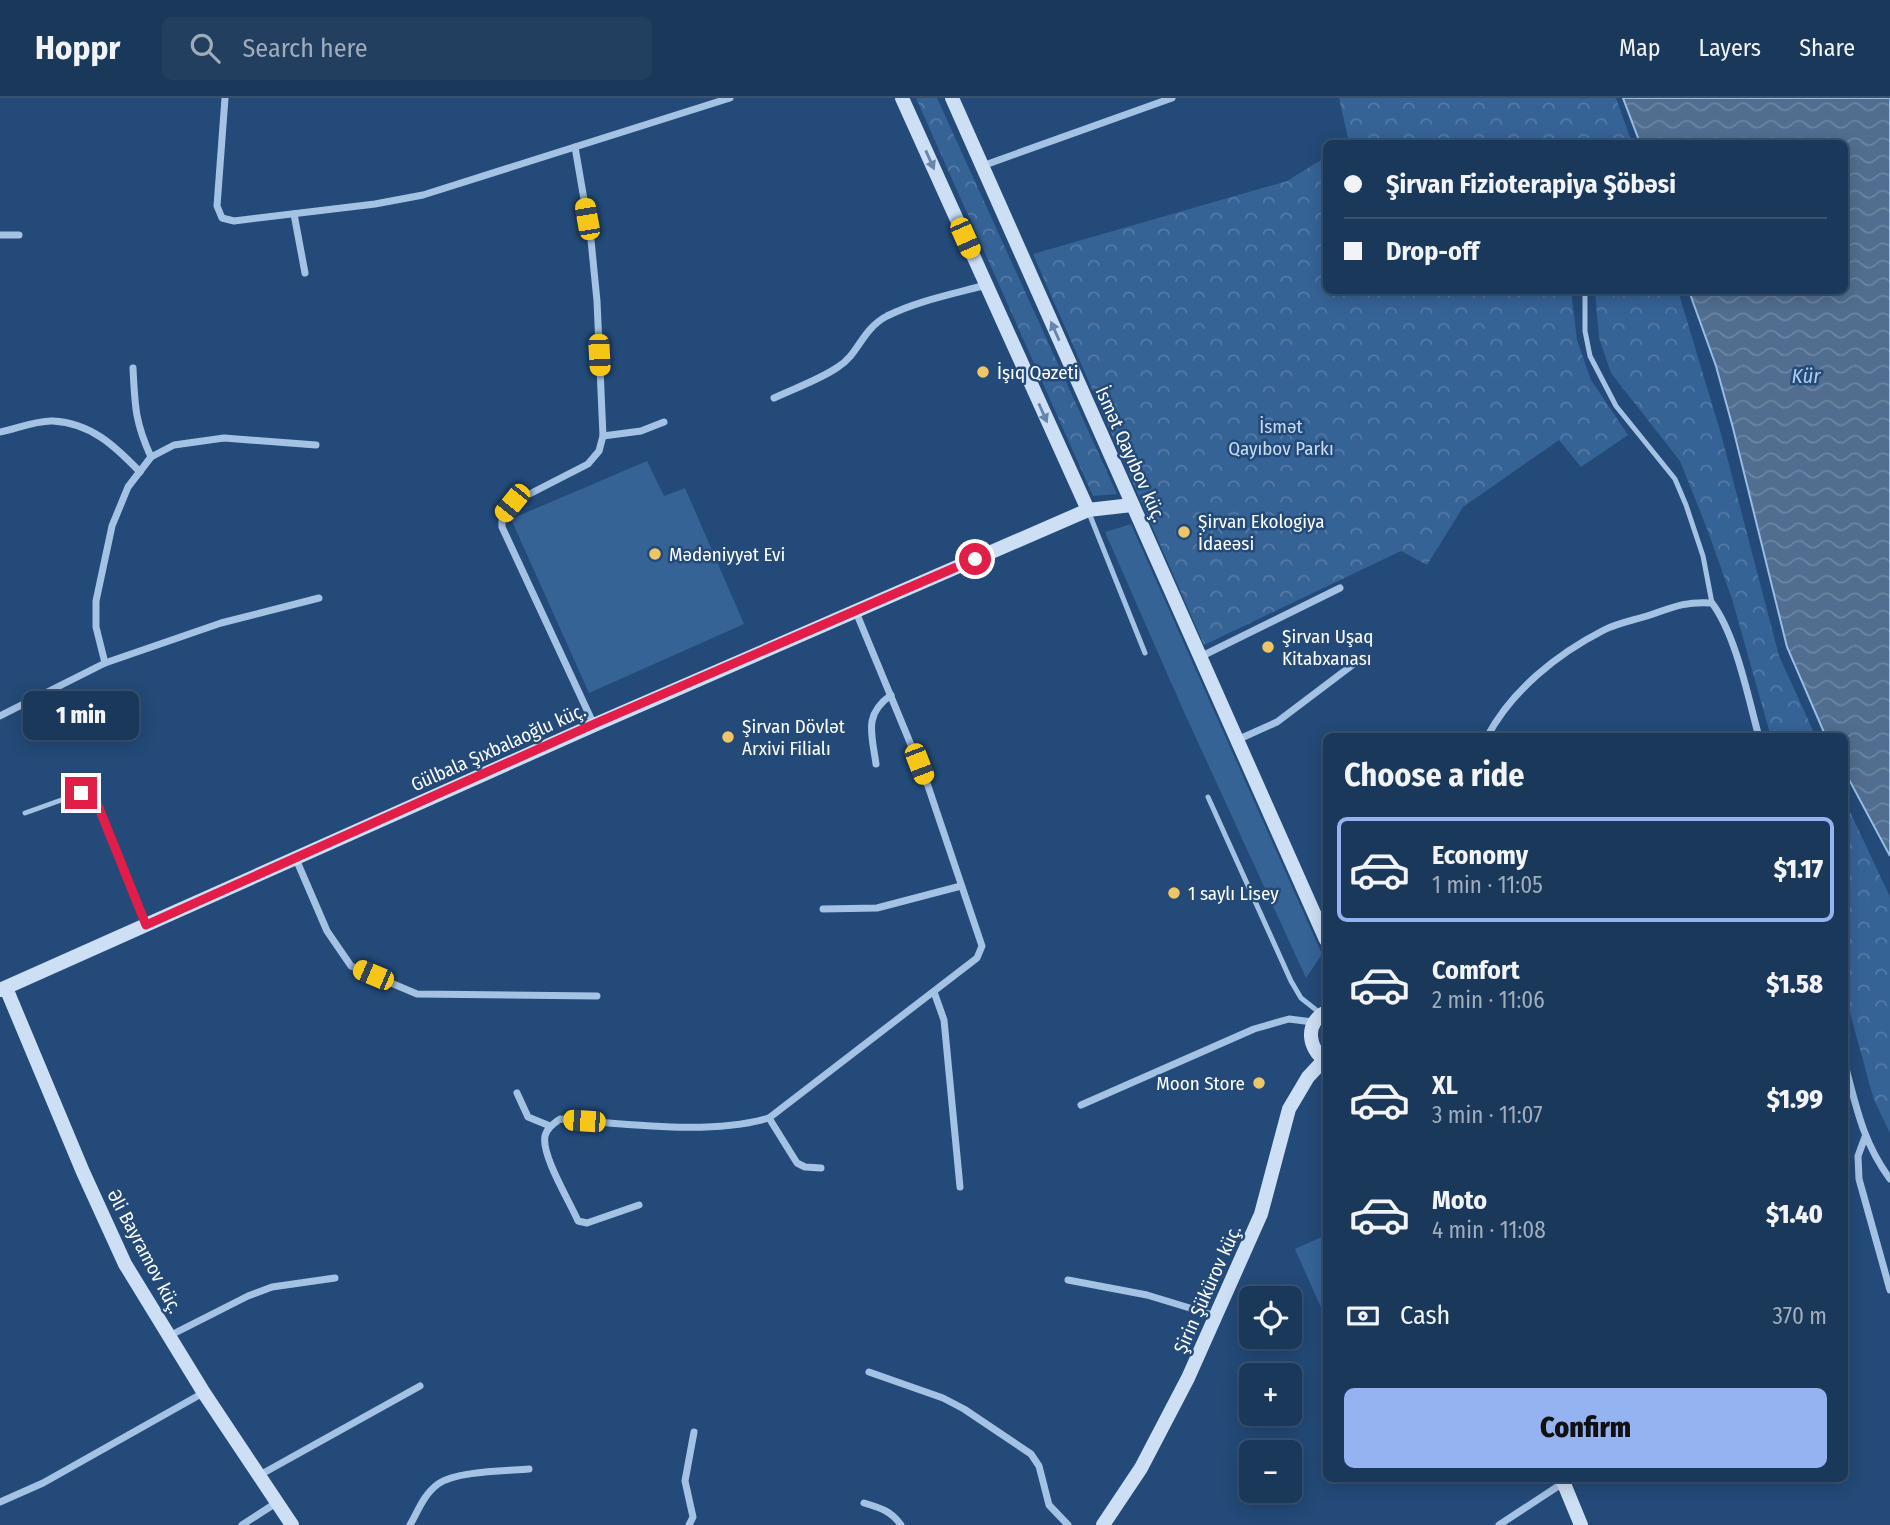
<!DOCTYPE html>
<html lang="en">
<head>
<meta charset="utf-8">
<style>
  :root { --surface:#1a385a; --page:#233f60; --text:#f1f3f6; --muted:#9facbb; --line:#385270; --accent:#95b2f1 }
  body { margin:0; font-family:"Fira Sans Condensed",sans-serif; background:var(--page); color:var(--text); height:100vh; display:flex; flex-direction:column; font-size:26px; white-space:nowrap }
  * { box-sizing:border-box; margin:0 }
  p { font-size:23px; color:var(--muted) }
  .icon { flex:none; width:38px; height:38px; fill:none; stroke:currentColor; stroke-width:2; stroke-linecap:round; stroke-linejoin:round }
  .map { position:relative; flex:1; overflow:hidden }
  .drawer { position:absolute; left:1323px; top:635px; width:525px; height:749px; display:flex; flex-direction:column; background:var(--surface); border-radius:10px; box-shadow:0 4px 18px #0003,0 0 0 2px var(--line) }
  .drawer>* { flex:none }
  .guide { position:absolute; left:1323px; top:42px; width:525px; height:154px; border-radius:10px; box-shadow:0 4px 18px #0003,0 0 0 2px var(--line); display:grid; align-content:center; height:154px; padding:0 21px; background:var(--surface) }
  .fabs { position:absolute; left:1239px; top:1188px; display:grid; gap:14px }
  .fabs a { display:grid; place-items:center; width:63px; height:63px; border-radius:10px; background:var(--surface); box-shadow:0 4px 18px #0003,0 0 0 2px var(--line); font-size:35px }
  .end { position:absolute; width:32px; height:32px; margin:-16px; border:9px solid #e11d48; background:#fff; box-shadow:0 0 0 4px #fff }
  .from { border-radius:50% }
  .bubble { position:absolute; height:49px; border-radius:10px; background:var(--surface); box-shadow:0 4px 18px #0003,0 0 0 2px var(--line); font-size:23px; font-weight:800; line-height:49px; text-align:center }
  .car { position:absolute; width:21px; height:42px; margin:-21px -10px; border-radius:9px; box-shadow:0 0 5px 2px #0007; background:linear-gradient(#f5c518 24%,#345 0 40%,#f5c518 0 76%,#345 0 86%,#f5c518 0) }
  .guide b { display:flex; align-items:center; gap:24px; height:66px; font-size:26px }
  .guide b+b { border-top:2px solid var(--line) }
  .guide i { width:18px; height:18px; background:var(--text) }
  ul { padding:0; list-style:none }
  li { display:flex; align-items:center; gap:21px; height:105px; margin:0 14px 10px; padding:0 7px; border:4px solid transparent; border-radius:10px }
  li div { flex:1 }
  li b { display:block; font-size:26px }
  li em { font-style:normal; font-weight:800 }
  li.current { border-color:var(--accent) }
  li>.icon { width:63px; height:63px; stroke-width:1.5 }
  h2 { padding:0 21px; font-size:32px; line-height:84px }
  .pay { display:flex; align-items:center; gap:18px; height:77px; padding:0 21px; font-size:26px }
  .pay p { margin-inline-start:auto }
  .primary-button { display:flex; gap:14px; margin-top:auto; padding:14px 21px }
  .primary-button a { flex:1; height:80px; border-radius:10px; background:var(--accent); color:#111; font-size:28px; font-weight:800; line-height:80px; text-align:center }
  header { display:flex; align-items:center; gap:42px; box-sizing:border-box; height:98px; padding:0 35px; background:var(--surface); border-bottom:2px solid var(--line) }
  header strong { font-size:33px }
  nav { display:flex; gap:38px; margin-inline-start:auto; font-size:24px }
  .search { width:490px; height:63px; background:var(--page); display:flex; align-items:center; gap:18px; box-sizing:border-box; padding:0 24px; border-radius:10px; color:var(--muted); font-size:26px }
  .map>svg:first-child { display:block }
</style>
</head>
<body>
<header>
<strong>Hoppr</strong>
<div class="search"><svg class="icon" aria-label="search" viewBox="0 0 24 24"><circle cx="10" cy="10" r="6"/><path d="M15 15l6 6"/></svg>Search here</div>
<nav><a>Map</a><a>Layers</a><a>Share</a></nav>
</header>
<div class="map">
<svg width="1890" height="1427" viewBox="0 0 1890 1427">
  <defs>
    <pattern id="forest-crowns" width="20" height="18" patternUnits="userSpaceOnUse" patternTransform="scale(1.75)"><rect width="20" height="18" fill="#366396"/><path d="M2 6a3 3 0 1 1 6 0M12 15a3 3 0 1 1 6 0" fill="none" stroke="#547aa6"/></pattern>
    <pattern id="water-waves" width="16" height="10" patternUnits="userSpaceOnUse" patternTransform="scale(1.75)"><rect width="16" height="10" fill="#516e91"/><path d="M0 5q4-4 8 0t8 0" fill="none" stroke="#6b84a2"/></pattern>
  </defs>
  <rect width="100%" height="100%" fill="#234a78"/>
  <g fill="#366396">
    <path d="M647 363 664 398 685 390 744 526 589 595 511 421Z"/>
    <path d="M1131 426 1322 856 1306 880 1184 614 1105 434Z"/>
    <path d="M1326 1137V1221L1295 1151Z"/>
  </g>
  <g fill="url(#forest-crowns)">
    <path d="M916 0H937L1117 396 1093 398Z"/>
    <path d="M1339 0H1616L1632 45H1349Z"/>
    <path d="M1326 59V192L1571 193 1577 242 1591 282 1628 337 1581 369 1559 342 1463 409 1427 467 1401 453 1204 547 1033 156 1287 83Z"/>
    <path d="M1595 193H1678L1721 336 1779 558 1816 639H1771L1732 501 1706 428 1680 363 1611 275 1599 240Z"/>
    <path d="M1844 701 1890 799V1035L1874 1002 1845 897Z"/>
  </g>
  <path fill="url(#water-waves)" stroke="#98bde5" stroke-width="2" d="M1623 0H1890V758L1845 674 1844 639H1826L1787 549 1733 330 1716 268 1689 193 1844 192V46L1640 45Z"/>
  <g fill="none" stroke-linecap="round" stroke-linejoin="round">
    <g stroke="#a4c2e4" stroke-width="5">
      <path d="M1585 192V233L1590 258 1616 308 1675 381 1686 407 1703 458 1712 505"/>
      <path d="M1089 415 1145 555"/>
      <path d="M1208 699 1291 883 1301 900 1320 915"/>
      <path d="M25 715 81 695 95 700 145 824"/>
    </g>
    <g stroke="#a4c2e4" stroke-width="7">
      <path d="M225 0 217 108 222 120 234 123 375 106 423 97 730 0"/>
      <path d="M575 49 591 142 597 203 603 338 599 353 588 366 512 405 502 416V429L594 627"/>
      <path d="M982 68 1172 0"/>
      <path d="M294 116 305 175"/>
      <path d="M0 137H19"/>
      <path d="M133 270C135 309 135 324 151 359"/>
      <path d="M774 300C795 290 819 282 838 269 859 256 861 232 887 218 917 203 953 196 986 187"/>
      <path d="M0 334C16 331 37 322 53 323 91 325 115 348 140 374"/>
      <path d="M603 338 641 333 664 324"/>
      <path d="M1200 559 1340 490"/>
      <path d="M105 565 96 529V503L112 428 128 389 151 359 174 347 224 340 316 347"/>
      <path d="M0 618 105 565 221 525 319 500"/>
      <path d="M1487 639C1512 592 1557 556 1604 532 1618 525 1635 522 1650 517 1673 509 1686 503 1712 505 1736 537 1748 599 1759 639"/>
      <path d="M1237 642 1277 624 1363 559"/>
      <path d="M876 666C872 636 863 617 891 597"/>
      <path d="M296 761 327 833 351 868 417 896 597 898"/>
      <path d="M823 811 877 810 961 788"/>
      <path d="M934 894 944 922 960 1089"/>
      <path d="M1844 963C1856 1007 1862 1043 1890 1081"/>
      <path d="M517 995 528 1019 550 1028"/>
      <path d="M1081 1007 1254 931 1289 921 1313 924"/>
      <path d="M769 1020 797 1065 805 1069 821 1070"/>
      <path d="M1865 1039 1858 1058 1859 1081 1890 1192"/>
      <path d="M639 1107 587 1125 578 1123C570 1104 541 1057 545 1038 547 1030 553 1026 560 1021 624 1025 708 1038 769 1020L977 860 982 848 928 688 856 514"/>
      <path d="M1068 1182 1147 1197 1216 1218"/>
      <path d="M169 1238 248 1198 272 1189 335 1180"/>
      <path d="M869 1274 943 1300 964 1311 1031 1356 1039 1368 1049 1407 1068 1427"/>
      <path d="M258 1378 420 1288"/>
      <path d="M0 1404 43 1385 203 1295"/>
      <path d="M864 1405C881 1410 891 1413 901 1427"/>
      <path d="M242 1427 276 1405"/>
      <path d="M410 1427C418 1413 424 1396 438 1386 456 1373 505 1373 529 1371"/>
      <path d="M689 1427 693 1419 685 1383 694 1334"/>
      <path d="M1499 1427 1563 1385"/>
    </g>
    <g stroke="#cddff4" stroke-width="14">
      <path d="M902 0 1088 412"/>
      <path d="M952 0 1326 842"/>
      <path d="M6 890 83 1074 125 1166 204 1295 292 1427"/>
      <path d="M0 892 594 627 1088 412 1132 407"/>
      <path d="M1326 914C1304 925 1308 951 1326 963"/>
      <path d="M1562 1381 1581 1427"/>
      <path d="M1103 1427 1141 1370 1188 1280 1261 1116 1289 1011 1308 979 1324 962"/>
    </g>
  </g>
  <defs><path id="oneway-solid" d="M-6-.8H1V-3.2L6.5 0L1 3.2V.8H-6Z" transform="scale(1.75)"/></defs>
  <g fill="#6786aa">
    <use href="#oneway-solid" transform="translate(930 62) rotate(66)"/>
    <use href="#oneway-solid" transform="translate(1055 233) rotate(-114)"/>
    <use href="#oneway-solid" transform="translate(1043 315) rotate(66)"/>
  </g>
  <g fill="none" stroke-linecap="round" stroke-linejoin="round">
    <path stroke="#e11d48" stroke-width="9" d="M81 695 95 700 146 827 594 626 975 461"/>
  </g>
  <g fill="#efc567" stroke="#234a78" stroke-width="2.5">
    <circle cx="983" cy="274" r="7"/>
    <circle cx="1184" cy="434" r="7"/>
    <circle cx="655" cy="456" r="7"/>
    <circle cx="1268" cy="549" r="7"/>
    <circle cx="728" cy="639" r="7"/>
    <circle cx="1174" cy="795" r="7"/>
    <circle cx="1259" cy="985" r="7"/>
  </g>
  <g text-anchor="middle" stroke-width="5" stroke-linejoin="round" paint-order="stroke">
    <g font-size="19" fill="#fff" stroke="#234a78" text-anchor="start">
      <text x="997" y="281">İşıq Qəzeti</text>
      <text x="1198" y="430">Şirvan Ekologiya<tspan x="1198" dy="22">İdaeəsi</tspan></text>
      <text x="669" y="463">Mədəniyyət Evi</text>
      <text x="1282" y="545">Şirvan Uşaq<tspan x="1282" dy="22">Kitabxanası</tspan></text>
      <text x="742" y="635">Şirvan Dövlət<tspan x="742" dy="22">Arxivi Filialı</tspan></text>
      <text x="1188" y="802">1 saylı Lisey</text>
      <text x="1245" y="992" text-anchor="end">Moon Store</text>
    </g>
    <g font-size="19" fill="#c7dcf3" stroke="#234a78">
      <text x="1281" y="335">İsmət<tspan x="1281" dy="22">Qayıbov Parkı</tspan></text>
    </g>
    <g font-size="19" fill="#fff" stroke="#234a78">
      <text transform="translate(1131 356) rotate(66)" y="7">İsmət Qayıbov küç.</text>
      <text transform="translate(498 649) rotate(-24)" y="7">Gülbala Şıxbalaoğlu küç.</text>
      <text transform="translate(145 1153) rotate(62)" y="7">Əli Bayramov küç.</text>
      <text transform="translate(1207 1191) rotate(-66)" y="7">Şirin Şükürov küç.</text>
    </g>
    <g font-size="21" font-style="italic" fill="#afccec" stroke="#234a78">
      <text x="1806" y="285">Kür</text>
    </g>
  </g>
</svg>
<div class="fabs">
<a><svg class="icon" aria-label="locate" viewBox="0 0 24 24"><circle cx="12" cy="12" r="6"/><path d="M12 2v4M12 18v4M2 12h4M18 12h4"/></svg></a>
<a>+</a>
<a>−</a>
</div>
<i class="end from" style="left:975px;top:461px"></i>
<i class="end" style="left:81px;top:695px"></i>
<div class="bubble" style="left:23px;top:593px;width:116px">1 min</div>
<i class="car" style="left:587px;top:121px;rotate:350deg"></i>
<i class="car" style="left:965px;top:140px;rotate:156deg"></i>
<i class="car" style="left:599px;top:257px;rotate:177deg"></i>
<i class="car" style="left:512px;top:405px;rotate:219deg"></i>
<i class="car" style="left:919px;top:666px;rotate:159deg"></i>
<i class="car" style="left:373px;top:877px;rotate:293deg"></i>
<i class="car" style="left:584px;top:1023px;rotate:274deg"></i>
<div class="guide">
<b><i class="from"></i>Şirvan Fizioterapiya Şöbəsi</b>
<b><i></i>Drop-off</b>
</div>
<section class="drawer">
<h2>Choose a ride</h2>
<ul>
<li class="current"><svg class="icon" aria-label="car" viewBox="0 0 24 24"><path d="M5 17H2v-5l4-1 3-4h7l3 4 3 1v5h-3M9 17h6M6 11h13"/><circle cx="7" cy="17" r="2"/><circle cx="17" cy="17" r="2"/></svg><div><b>Economy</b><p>1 min · 11:05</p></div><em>$1.17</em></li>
<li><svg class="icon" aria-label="car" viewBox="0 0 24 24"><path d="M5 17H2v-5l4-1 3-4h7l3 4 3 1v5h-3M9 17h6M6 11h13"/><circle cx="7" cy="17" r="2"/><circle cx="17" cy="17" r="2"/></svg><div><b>Comfort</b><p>2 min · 11:06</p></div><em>$1.58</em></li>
<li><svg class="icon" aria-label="car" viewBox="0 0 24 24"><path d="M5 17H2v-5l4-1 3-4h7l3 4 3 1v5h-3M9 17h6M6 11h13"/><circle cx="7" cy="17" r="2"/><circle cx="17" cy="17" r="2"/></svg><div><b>XL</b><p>3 min · 11:07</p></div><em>$1.99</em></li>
<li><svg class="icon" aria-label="car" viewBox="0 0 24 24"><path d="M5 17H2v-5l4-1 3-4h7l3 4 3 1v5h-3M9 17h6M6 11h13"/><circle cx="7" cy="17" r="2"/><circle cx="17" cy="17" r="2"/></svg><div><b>Moto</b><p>4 min · 11:08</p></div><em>$1.40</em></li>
</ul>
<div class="pay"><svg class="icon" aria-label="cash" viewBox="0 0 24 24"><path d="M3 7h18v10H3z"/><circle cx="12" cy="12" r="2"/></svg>Cash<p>370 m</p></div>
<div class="primary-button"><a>Confirm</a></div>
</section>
</div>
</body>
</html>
